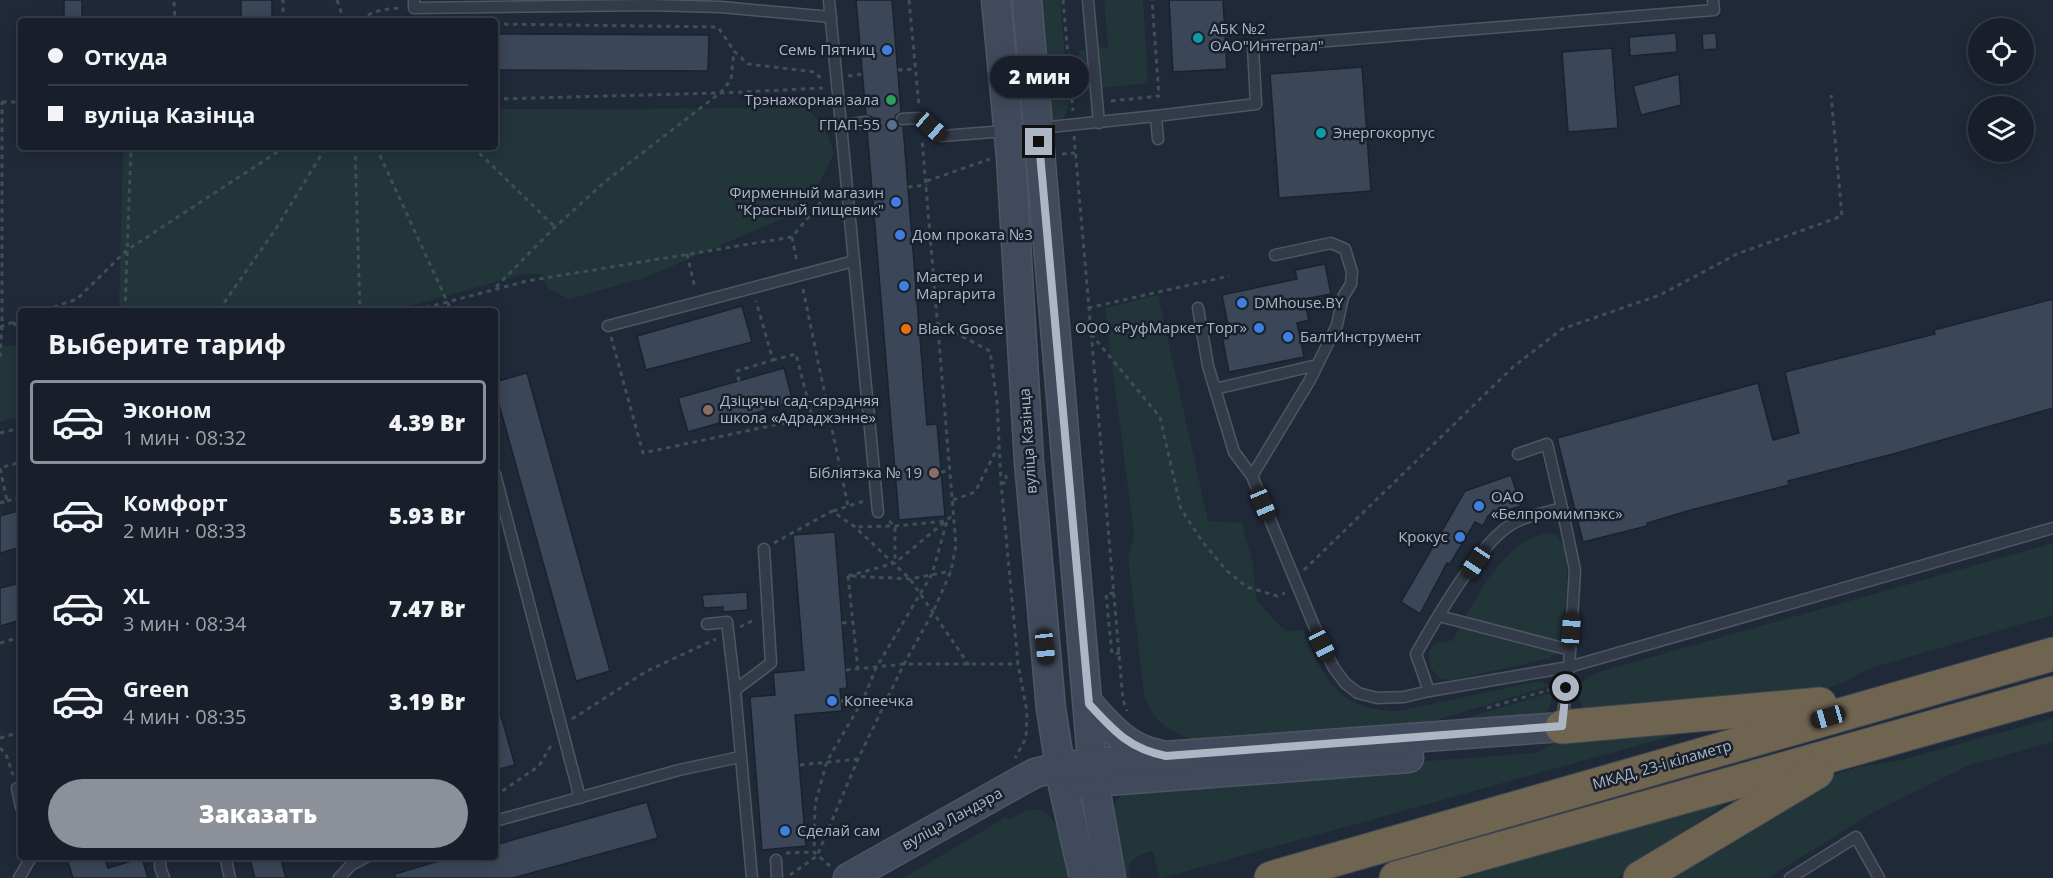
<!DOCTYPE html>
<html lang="ru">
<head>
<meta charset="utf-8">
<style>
  :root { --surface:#181f2a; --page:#252c36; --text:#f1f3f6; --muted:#9fa2a8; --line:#363d47; --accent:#8c9099 }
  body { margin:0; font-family:"Open Sans",sans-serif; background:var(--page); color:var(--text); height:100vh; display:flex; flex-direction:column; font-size:22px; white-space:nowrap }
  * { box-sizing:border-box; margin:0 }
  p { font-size:20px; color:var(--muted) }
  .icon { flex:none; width:33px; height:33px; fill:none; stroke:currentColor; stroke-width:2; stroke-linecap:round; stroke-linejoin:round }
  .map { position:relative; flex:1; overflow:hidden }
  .panel { position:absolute; left:18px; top:308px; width:480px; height:552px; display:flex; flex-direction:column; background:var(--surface); border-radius:6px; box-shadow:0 3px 15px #0003,0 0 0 2px var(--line) }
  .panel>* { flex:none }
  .banner { position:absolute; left:18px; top:18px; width:480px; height:132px; border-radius:6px; box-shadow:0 3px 15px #0003,0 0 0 2px var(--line); display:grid; align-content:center; height:132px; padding:0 30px; background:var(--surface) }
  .buttons { position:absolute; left:1968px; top:18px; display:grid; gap:12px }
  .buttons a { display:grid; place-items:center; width:66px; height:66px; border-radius:50%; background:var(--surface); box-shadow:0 3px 15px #0003,0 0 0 2px var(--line); font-size:30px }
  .end { position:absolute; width:27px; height:27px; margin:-14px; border:8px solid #adb6c5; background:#111; box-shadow:0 0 0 3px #111 }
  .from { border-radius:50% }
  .bubble { position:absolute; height:42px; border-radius:21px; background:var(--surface); box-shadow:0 3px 15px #0003,0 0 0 2px var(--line); font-size:20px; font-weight:800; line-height:42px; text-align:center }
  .car { position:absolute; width:18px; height:36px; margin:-18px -9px; border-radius:8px; box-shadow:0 0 4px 2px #0007; background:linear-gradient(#222 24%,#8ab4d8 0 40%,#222 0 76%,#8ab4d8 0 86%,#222 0) }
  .banner b { display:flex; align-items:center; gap:21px; height:57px; font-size:22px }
  .banner b+b { border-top:2px solid var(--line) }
  .banner i { width:15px; height:15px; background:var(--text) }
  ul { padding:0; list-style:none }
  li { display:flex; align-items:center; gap:18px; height:84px; margin:0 12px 9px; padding:0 18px; border:3px solid transparent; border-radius:6px }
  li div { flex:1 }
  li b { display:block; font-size:22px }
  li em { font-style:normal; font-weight:800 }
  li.current { border-color:var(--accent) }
  li>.icon { width:54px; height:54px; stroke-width:1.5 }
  h2 { padding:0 30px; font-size:27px; line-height:72px }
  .action { display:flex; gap:12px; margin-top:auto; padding:12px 30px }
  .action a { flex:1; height:69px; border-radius:36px; background:var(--accent); color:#fff; font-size:24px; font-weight:800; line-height:69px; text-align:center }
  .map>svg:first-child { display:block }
</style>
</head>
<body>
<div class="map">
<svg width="2053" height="878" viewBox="0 0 2053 878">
  <rect width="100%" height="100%" fill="#202938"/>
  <g fill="#223539">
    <path d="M1039 0H1060L1069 105 1063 120 1049 121Z"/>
    <path d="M1104 0H1143L1148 83 1082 90 1078 50 1108 47Z"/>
    <path d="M807 108 826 129 834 154 815 192 794 214 644 278 569 299 549 289 540 274H524L396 310H119L123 147H495V109Z"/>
    <path d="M1158 295 1208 521 1242 523 1253 565 1257 601 1285 631 1303 630C1325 681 1338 711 1400 711L1534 682H1542L1549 686 1423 724 1200 741C1173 736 1149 720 1144 693L1128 557 1134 535 1105 308Z"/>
    <path d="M21 345V416L0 422V346Z"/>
    <path d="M1548 533 1557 535C1577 560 1562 621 1558 652L1550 658 1453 680 1440 679 1430 667 1429 651 1435 644 1453 640C1476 601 1499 542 1548 533Z"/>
    <path d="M2053 543V615L1868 669 1844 682 1821 691 1587 713C1571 694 1577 680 1599 672Z"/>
    <path d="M1551 693V704L1546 714 1437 726Z"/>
    <path d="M2053 718V742L1967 766 1874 812 1768 878H1664L1831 776 1859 767 1902 760Z"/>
    <path d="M1697 729 1162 878H1160L1153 851C1139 855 1124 860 1130 878H1128C1121 856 1100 815 1121 796 1130 787 1145 785 1157 781L1535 753 1564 739Z"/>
    <path d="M1740 793 1617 878H1463Z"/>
    <path d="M1037 809C1064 817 1063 856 1068 878H903L1006 817 1008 820 1027 810Z"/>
  </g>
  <g fill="#3b4758" stroke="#1b222f" stroke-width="1.5">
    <rect x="64" y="0" width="18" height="21"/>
    <rect x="241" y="0" width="31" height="21"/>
    <path d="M856 0H892L901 112 896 115 895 120 898 125 903 126 927 425 937 424 945 516 899 520 867 129 871 128 873 122 872 117 866 115Z"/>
    <path d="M1169 0H1223L1227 69 1173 72Z"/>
    <path d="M1676 33 1677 52 1630 56 1629 37Z"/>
    <path d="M1716 33 1717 49 1703 50 1702 34Z"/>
    <path d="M495 34 709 35 708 71 495 70Z"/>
    <path d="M1612 48 1618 128 1568 132 1562 52Z"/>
    <path d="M1362 67 1371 191 1279 198 1270 74Z"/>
    <path d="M1679 74 1681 105 1641 115 1633 86Z"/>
    <path d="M1325 264 1331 294 1304 299 1309 320 1297 323 1304 357 1229 372 1222 336 1230 335 1222 295 1297 279 1295 270Z"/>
    <path d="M2053 299V408L1893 454 1788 481 1789 485 1691 510 1647 523V526L1583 542 1557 438 1758 383 1773 440 1799 433 1785 372 1935 334 1934 330Z"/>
    <path d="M742 306 752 342 646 370 637 336Z"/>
    <path d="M784 368 793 402 688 432 678 398Z"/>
    <path d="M527 373 610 671 576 681 495 390V382Z"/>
    <path d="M1511 475 1521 506 1488 516 1483 526 1475 522 1450 564 1447 563 1420 614 1401 602 1465 491Z"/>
    <path d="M21 510V547L0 553V516Z"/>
    <path d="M835 532 847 688 840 689 842 711 795 715 806 846 762 850 750 697 775 695 773 673 804 670 793 535Z"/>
    <path d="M21 583V620L0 626V588Z"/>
    <path d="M747 592 748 610 723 612V607L704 608 702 595Z"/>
    <path d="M499 709 515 765 495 770V710Z"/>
    <path d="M647 802 658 838 513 878H395V874L456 856H495V845Z"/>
    <path d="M66 856H104L108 868 142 858 148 878H73Z"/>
    <path d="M249 856H280L286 878H255Z"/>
  </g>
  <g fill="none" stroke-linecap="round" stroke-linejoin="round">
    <defs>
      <g id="lane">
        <path d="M414 0V8L649 5 721 7 831 17"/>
        <path d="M829 0 878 512"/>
        <path d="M1088 0 1099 123"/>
        <path d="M1156 116 1256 104 1253 47 1714 10 1713 0"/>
        <path d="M902 119 920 118 941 136 1006 131"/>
        <path d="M842 125 866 122"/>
        <path d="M1040 128 1156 116 1158 139"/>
        <path d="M1198 308 1208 366 1234 452 1252 476 1322 645 1334 668 1345 683 1358 693 1377 698 1404 697 1429 691 1569 667 1562 723"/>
        <path d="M608 326 854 261"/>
        <path d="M1215 389 1317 365"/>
        <path d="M1518 454 1547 444 1562 508"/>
        <path d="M495 474 580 798"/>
        <path d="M1252 476 1310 380 1337 325 1343 297 1351 284 1352 272 1345 249 1331 243 1275 255"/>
        <path d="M1439 616 1570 650"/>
        <path d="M707 624 727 622 735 690"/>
        <path d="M1429 691 1416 654C1434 622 1479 545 1509 526 1523 516 1545 513 1562 508L1575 570 1569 667 2053 528"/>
        <path d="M17 788 21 807"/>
        <path d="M495 821 679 770 740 757"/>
        <path d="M161 856 160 867 164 878"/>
        <path d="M225 856 230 878"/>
        <path d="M776 860 777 878"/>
        <path d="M19 878 32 856"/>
        <path d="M339 878 351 865 368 856"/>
        <path d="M752 878 735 690 771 663 764 549"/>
        <path d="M1790 878 1856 837 1879 878"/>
      </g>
      <g id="secondary">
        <path d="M996 0 1011 157 1029 462 1051 709 1063 785 1084 878"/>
        <path d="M1027 0 1094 782 1111 878"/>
        <path d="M1089 704C1109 726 1128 749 1158 754"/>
        <path d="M1081 783 1409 758"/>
        <path d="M848 878 1022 780 1035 773 1059 767 1165 756 1562 727"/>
      </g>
      <g id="highway">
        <path d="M1562 727 1820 704"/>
        <path d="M1271 878 2053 654"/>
        <path d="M1396 878 2053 693"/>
        <path d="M1640 878 1817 772"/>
      </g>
    </defs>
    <use href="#lane" stroke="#4e5663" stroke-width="13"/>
    <use href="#secondary" stroke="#4e5663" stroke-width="31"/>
    <use href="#highway" stroke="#3e4653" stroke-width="35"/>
    <g stroke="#3c5153" stroke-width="3" stroke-dasharray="4.5 4.5" stroke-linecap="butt">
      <path d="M337 0 344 21"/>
      <path d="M909 0 919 106"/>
      <path d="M1063 0 1073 111"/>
      <path d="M174 2 175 21"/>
      <path d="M283 21V0"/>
      <path d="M361 21C370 10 387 9 400 8"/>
      <path d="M495 24 718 27 734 51 748 64 815 72 822 80"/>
      <path d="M898 70 915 69"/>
      <path d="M848 76 862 74"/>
      <path d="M495 99 720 93 823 88"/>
      <path d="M1111 101 1159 96 1152 0"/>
      <path d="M2 102H21"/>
      <path d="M1074 136 1123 700 1127 711"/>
      <path d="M355 147 360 310"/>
      <path d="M376 147 451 310"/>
      <path d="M473 147 555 227"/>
      <path d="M1062 154 1075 153"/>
      <path d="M927 181 990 159"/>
      <path d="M908 187 927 185"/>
      <path d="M859 191 872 190"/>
      <path d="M792 237 797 262"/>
      <path d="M687 254 695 288"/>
      <path d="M496 287 555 227 606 181 720 93 731 80 734 51"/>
      <path d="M803 289 848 506"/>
      <path d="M1088 308 1229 276"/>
      <path d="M45 310 77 299 127 250 285 147"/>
      <path d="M125 310 131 147"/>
      <path d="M219 310 277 227 326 147"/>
      <path d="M417 310 527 281 792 237 834 186"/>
      <path d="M13 322 21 333"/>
      <path d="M938 324 990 351 997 402 1001 483 1018 664 1027 712 1026 738 1015 758"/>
      <path d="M0 327 21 319"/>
      <path d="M1091 334 1160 417 1181 509 1202 541 1226 570 1247 587 1277 596 1285 593"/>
      <path d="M611 337 643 453 812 417 796 354 773 360"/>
      <path d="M0 357 2 326V102"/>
      <path d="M739 381 737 371 773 360 756 301"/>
      <path d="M0 433 21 428"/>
      <path d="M941 472 949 471"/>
      <path d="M1001 483H1006V475"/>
      <path d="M953 500 975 492 998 447"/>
      <path d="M7 501 21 497"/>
      <path d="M0 503 7 501 0 468 21 462"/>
      <path d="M833 511 864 501"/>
      <path d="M889 521 895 526V562"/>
      <path d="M774 543 832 511 855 527 910 579 969 665"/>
      <path d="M1304 570 1513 367 1562 329 1660 295 1737 254 1842 216 1831 95"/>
      <path d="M848 576 895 563 953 515"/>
      <path d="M848 576 858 669"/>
      <path d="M852 576 910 579 951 571"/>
      <path d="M1114 593 1106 594 1112 654 1120 653"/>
      <path d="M842 623 852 622"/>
      <path d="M740 627 756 619"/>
      <path d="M0 643 21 637"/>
      <path d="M846 670 904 664H1018"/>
      <path d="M841 701 863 700"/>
      <path d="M1487 708 1552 689"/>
      <path d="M572 719 647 671 716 639"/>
      <path d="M0 738 21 732"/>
      <path d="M0 748 6 754 13 775"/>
      <path d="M800 765 858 759"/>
      <path d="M495 796 539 766 552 744"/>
      <path d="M786 853 814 852"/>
      <path d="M830 866 814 852 815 804 827 761 863 700 876 668 932 574 947 521 895 526 855 527"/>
      <path d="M790 875 817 856 858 759 904 664 933 612 951 571 956 545 922 139"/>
    </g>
    <use href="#lane" stroke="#333b48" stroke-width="10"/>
    <use href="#secondary" stroke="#414a5c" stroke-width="28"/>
    <use href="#highway" stroke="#6f6450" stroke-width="33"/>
  </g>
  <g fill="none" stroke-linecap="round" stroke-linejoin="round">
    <path stroke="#adb6c5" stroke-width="8" d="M1039 142 1089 704C1113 730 1129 749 1166 756L1562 726 1566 688"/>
  </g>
  <g fill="#0f9aa8" stroke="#19202d" stroke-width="2">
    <circle cx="1198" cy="38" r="6"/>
    <circle cx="1321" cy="133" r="6"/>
  </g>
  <g fill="#3f7fe0" stroke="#19202d" stroke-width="2">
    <circle cx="887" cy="50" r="6"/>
    <circle cx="896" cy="202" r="6"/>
    <circle cx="900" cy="235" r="6"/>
    <circle cx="904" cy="286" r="6"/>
    <circle cx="1242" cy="303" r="6"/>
    <circle cx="1259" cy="328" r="6"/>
    <circle cx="1288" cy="337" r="6"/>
    <circle cx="1479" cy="506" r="6"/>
    <circle cx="1460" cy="537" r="6"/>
    <circle cx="832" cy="701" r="6"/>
    <circle cx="785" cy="831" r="6"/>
  </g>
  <circle fill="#2e9e5b" stroke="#19202d" stroke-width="2" cx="891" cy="100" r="6"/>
  <circle fill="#5c6f8a" stroke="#19202d" stroke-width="2" cx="892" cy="125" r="6"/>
  <circle fill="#e8710a" stroke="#19202d" stroke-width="2" cx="906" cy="329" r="6"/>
  <g fill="#8d6e63" stroke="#19202d" stroke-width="2">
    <circle cx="708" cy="410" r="6"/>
    <circle cx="934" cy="473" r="6"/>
  </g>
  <g text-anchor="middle" stroke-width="5" stroke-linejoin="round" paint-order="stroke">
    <g font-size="15" fill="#adb6c5" stroke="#19202d" text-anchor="start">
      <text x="1210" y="34">АБК №2<tspan x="1210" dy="17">ОАО"Интеграл"</tspan></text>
      <text x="875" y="55" text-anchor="end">Семь Пятниц</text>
      <text x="879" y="105" text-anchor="end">Трэнажорная зала</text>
      <text x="880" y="130" text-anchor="end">ГПАП-55</text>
      <text x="1333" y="138">Энергокорпус</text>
      <text x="884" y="198" text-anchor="end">Фирменный магазин<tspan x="884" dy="17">"Красный пищевик"</tspan></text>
      <text x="912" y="240">Дом проката №3</text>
      <text x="916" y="282">Мастер и<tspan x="916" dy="17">Маргарита</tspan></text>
      <text x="1254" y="308">DMhouse.BY</text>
      <text x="1247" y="333" text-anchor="end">ООО «РуфМаркет Торг»</text>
      <text x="918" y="334">Black Goose</text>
      <text x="1300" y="342">БалтИнструмент</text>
      <text x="720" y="406">Дзіцячы сад-сярэдняя<tspan x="720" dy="17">школа «Адраджэнне»</tspan></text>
      <text x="922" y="478" text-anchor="end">Бібліятэка № 19</text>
      <text x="1491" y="502">ОАО<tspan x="1491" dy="17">«Белпромимпэкс»</tspan></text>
      <text x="1448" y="542" text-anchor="end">Крокус</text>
      <text x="844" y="706">Копеечка</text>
      <text x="797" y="836">Сделай сам</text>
    </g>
    <g font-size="15" fill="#adb6c5" stroke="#19202d">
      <text transform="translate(1028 441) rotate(-94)" y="5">вуліца Казінца</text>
      <text transform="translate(1662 765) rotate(-16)" y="5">МКАД, 23-і кіламетр</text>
      <text transform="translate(952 819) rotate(-29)" y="5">вуліца Ландэра</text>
    </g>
  </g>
</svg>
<div class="buttons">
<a><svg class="icon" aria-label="locate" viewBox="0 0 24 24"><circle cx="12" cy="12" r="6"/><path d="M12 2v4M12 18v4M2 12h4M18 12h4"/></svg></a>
<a><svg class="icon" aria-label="layers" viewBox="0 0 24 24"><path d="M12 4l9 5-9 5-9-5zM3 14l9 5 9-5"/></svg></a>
</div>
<i class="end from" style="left:1566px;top:688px"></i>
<i class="end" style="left:1039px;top:142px"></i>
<div class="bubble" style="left:990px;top:56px;width:99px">2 мин</div>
<i class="car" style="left:931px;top:127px;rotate:131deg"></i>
<i class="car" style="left:1263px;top:504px;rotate:157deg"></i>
<i class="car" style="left:1476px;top:562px;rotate:214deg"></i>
<i class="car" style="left:1571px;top:630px;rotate:4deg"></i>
<i class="car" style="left:1322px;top:645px;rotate:153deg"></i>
<i class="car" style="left:1045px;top:647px;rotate:174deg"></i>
<i class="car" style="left:1828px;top:717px;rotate:254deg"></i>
<div class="banner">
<b><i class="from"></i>Откуда</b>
<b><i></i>вуліца Казінца</b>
</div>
<section class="panel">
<h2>Выберите тариф</h2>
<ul>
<li class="current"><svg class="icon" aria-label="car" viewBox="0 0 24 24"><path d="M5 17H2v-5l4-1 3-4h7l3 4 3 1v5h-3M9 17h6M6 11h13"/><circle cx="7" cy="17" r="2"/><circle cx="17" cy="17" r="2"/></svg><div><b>Эконом</b><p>1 мин · 08:32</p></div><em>4.39 Br</em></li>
<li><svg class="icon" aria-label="car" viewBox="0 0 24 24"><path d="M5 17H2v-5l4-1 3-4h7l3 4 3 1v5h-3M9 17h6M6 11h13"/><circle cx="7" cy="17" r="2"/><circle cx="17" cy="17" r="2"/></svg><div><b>Комфорт</b><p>2 мин · 08:33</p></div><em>5.93 Br</em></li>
<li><svg class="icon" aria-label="car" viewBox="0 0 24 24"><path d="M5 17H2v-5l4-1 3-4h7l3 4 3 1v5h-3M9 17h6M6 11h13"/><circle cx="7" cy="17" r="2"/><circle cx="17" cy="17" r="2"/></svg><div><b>XL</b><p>3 мин · 08:34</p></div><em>7.47 Br</em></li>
<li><svg class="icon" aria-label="car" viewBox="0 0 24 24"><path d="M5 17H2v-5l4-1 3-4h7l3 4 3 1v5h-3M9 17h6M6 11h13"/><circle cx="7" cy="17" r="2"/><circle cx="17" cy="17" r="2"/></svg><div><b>Green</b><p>4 мин · 08:35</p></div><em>3.19 Br</em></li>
</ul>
<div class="action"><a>Заказать</a></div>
</section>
</div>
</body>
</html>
